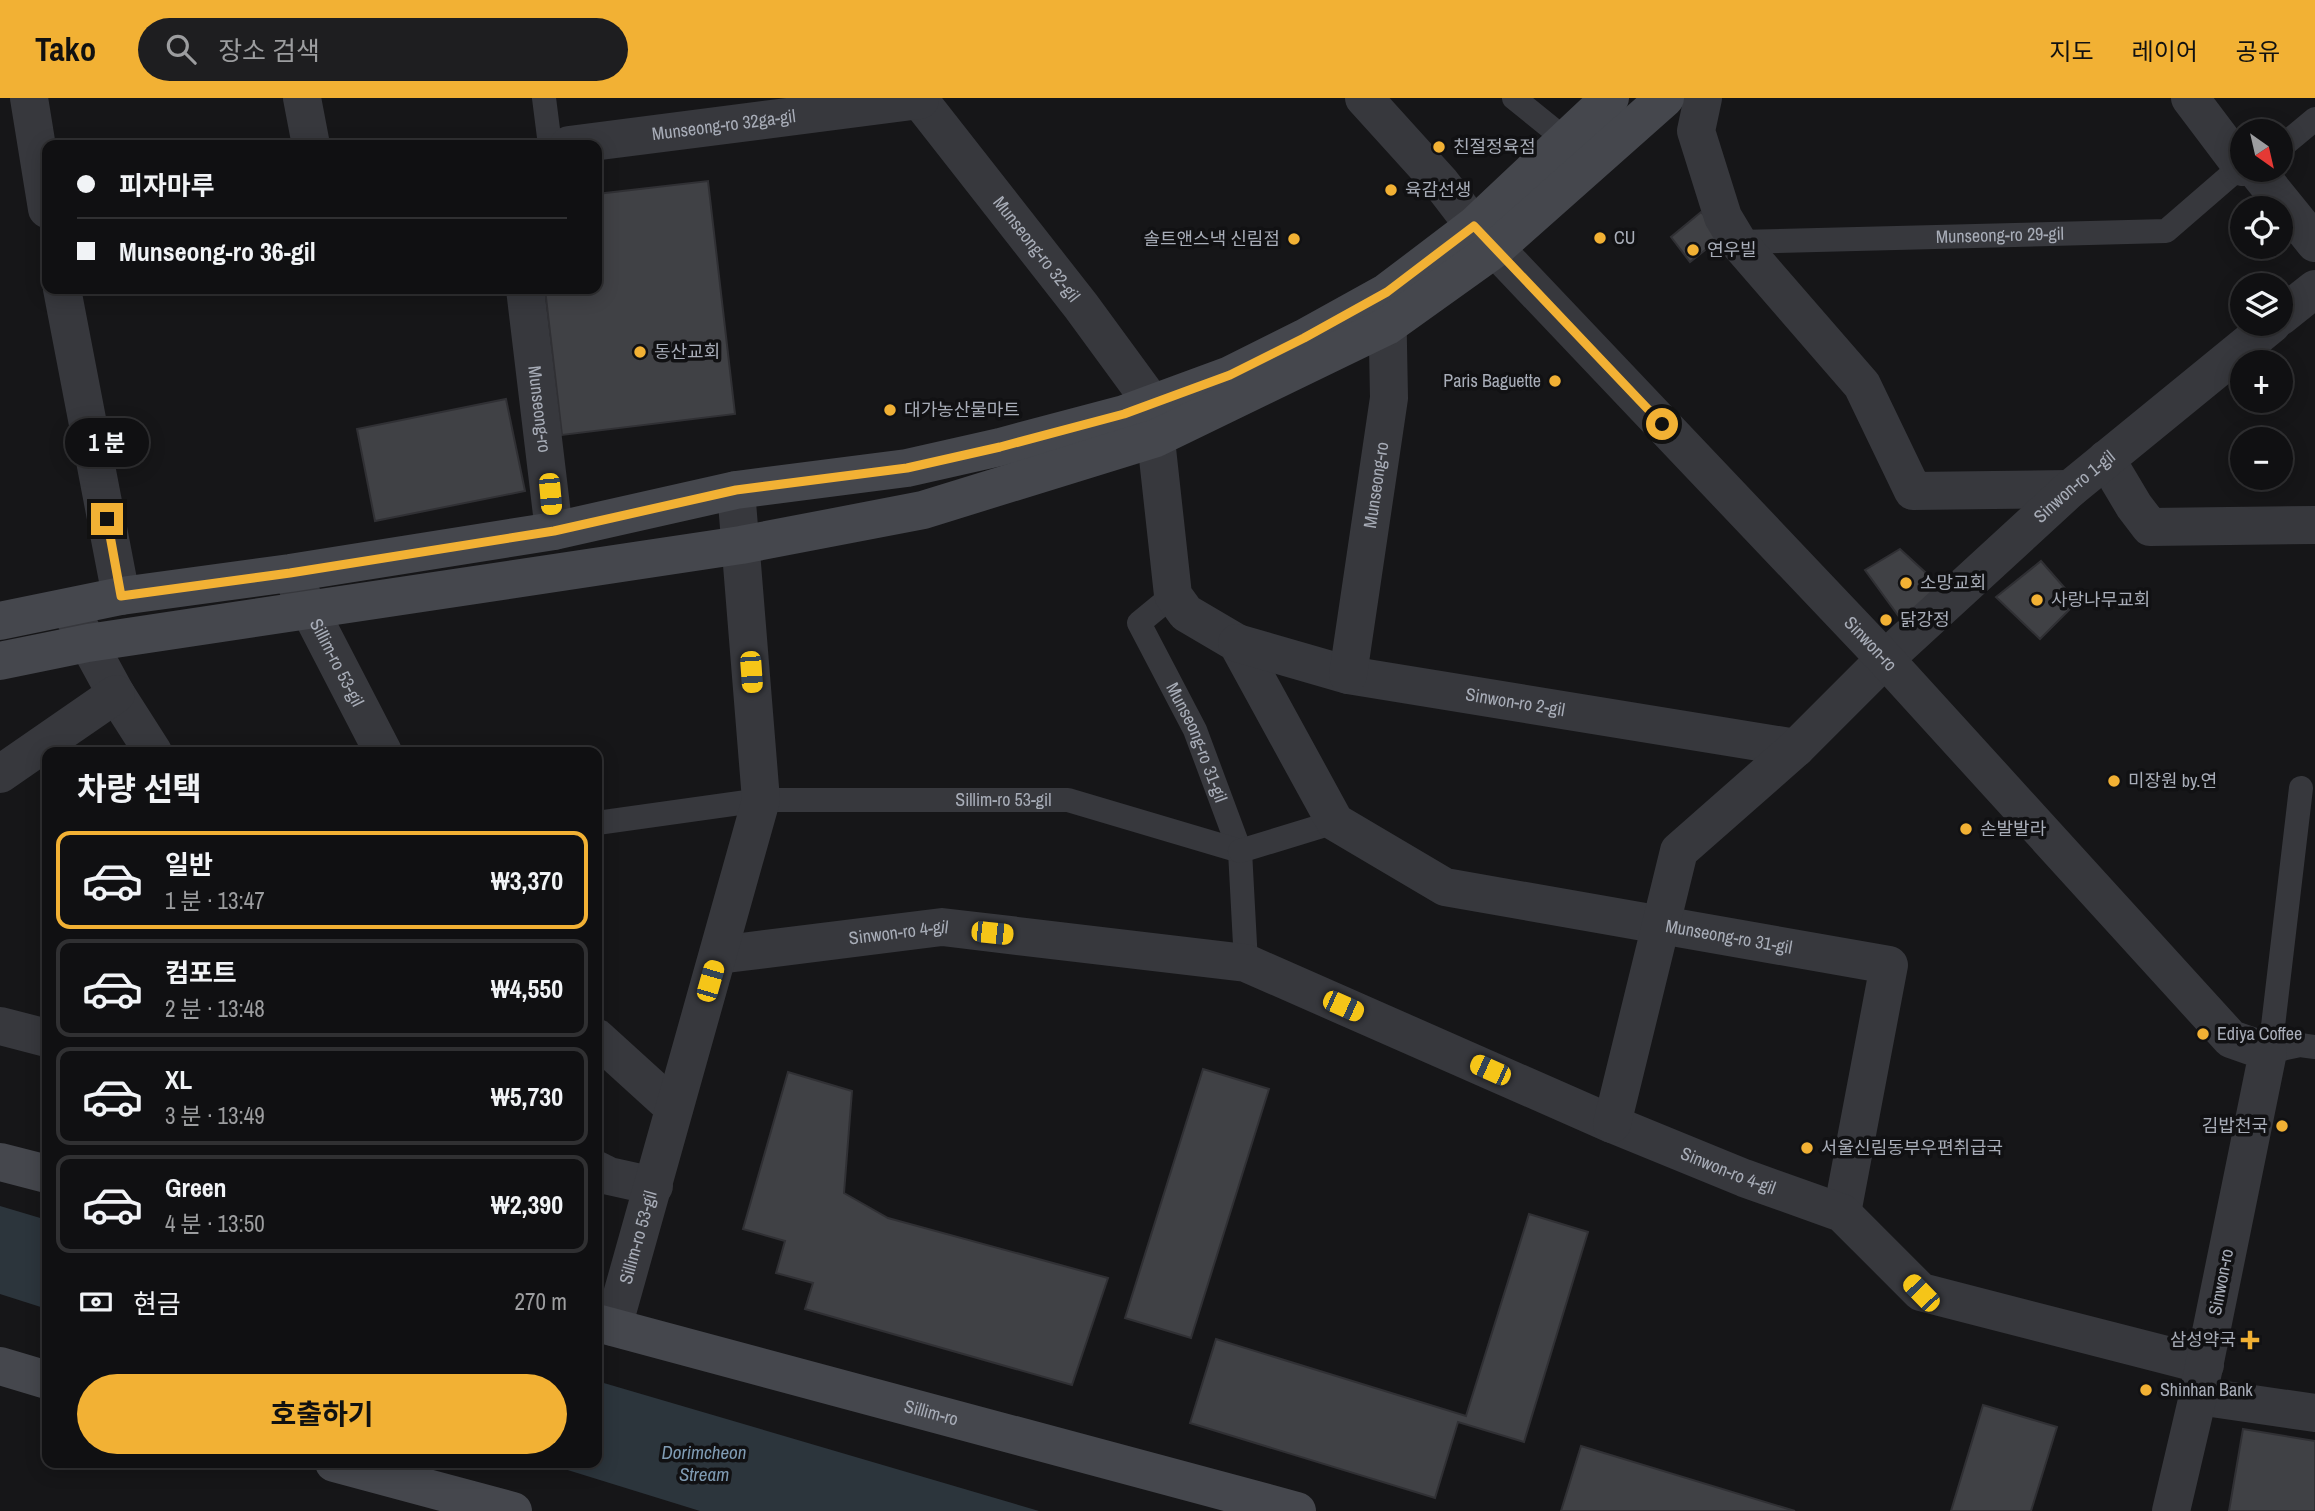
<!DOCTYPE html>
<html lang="ko">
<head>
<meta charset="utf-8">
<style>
  :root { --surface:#101012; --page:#1e1e20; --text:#f1f3f6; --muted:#9c9d9f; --line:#303032; --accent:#f2b134 }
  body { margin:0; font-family:"Archivo Narrow","Noto Sans KR",sans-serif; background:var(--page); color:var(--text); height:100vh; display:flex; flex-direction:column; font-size:26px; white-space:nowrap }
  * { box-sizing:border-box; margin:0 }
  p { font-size:23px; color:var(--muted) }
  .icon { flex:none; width:38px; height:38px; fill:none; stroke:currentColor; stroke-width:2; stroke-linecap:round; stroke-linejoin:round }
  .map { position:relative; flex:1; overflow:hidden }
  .details { position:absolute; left:42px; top:649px; width:560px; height:721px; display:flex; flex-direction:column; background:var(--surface); border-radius:14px; box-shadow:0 4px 18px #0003,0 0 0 2px var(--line) }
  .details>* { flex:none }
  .hud { position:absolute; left:42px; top:42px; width:560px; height:154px; border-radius:14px; box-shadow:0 4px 18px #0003,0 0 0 2px var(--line); display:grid; align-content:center; height:154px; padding:0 35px; background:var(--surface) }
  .needle { width:46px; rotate:146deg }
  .tools { position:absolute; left:2230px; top:21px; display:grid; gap:14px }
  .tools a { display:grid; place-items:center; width:63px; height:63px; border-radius:50%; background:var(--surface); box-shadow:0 4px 18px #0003,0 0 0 2px var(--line); font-size:35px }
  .end { position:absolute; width:32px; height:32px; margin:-16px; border:9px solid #f2b134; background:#111; box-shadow:0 0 0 4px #111 }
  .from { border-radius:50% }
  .bubble { position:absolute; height:49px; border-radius:24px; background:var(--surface); box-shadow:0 4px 18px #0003,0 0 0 2px var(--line); font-size:23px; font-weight:700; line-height:49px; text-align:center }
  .car { position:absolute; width:21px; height:42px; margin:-21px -10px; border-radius:9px; box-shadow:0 0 5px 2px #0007; background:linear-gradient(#f5c518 24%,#345 0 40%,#f5c518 0 76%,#345 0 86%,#f5c518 0) }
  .hud b { display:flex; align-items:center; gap:24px; height:66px; font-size:26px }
  .hud b+b { border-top:2px solid var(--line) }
  .hud i { width:18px; height:18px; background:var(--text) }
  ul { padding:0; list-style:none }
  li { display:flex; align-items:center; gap:21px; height:98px; margin:0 14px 10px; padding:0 21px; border:4px solid var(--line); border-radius:14px }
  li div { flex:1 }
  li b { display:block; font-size:26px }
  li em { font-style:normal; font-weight:700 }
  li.selected { border-color:var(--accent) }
  li>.icon { width:63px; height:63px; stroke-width:1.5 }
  h2 { padding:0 35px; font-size:32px; line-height:84px }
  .pay { display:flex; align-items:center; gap:18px; height:77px; padding:0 35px; font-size:26px }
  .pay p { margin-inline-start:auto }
  .primary-button { display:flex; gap:14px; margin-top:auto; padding:14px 35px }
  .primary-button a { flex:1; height:80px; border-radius:42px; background:var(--accent); color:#111; font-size:28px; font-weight:700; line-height:80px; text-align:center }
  header { display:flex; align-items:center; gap:42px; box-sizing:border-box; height:98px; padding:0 35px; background:var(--accent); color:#111 }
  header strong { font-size:33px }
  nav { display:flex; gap:38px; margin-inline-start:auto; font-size:24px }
  .search { width:490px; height:63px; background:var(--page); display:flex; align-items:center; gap:18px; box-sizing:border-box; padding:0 24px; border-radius:38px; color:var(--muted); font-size:26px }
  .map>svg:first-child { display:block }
</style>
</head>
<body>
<header>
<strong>Tako</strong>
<div class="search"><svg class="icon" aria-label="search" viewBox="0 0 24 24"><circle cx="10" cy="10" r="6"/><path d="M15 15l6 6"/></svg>장소 검색</div>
<nav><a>지도</a><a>레이어</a><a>공유</a></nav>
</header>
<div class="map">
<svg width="2315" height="1413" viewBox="0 0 2315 1413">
  <rect width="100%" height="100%" fill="#161618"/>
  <g fill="#2c353c">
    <path d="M0 1108 47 1122V1211L0 1196Z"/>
    <path d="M597 1283 1039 1413H700L545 1365H597Z"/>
  </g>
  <g fill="#404145" stroke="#303034" stroke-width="2">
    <path d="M708 83 735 316 562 337 545 191H597V96Z"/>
    <path d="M1701 114 1724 137 1690 164 1671 139Z"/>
    <path d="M506 301 525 393 375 423 357 331Z"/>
    <path d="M1900 451 1951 498 1900 520 1865 472Z"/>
    <path d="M2041 463 2077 504 2040 541 1996 499Z"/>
    <path d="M1203 971 1269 991 1191 1240 1125 1220Z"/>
    <path d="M788 974 852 993 844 1095 888 1120 1108 1180 1072 1287 805 1211 813 1185 776 1175 785 1143 743 1131Z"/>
    <path d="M1529 1116 1588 1134 1524 1344 1458 1324 1435 1400 1190 1325 1216 1241 1466 1318Z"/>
    <path d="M1983 1307 2057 1329 2031 1413H1951Z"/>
    <path d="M2243 1331 2315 1343V1413H2229Z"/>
    <path d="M1581 1348 1795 1413H1561Z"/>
  </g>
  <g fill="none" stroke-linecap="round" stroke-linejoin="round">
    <g stroke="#37383d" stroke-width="24">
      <path d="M544 0 550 47"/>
      <path d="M1514 0 1566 42"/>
      <path d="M2280 50 2315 21"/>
      <path id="s1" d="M1738 144 2166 133 2240 69"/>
      <path id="s2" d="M1173 497 1139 525 1195 632 1240 753 1246 865"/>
      <path id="s3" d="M597 725 761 702H1068L1240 753"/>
      <path d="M1240 753 1335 724"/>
      <path d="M2268 954 2271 945 2301 690"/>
      <path d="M2268 954 2300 947 2315 949"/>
    </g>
    <g stroke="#37383d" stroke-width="38">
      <path d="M29 0 47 111"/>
      <path d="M302 0 311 47"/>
      <path id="s4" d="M918 0 1081 208 1152 305 1173 497 1186 515 1237 545 1335 724 1445 789 1889 867 1842 1115"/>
      <path d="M1364 0 1441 85 1474 128"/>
      <path d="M1703 0 1696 33 1723 119 1738 144 1862 287 1913 393 2070 391"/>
      <path d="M2190 0 2242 69"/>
      <path id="s5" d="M569 47 920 2"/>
      <path d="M2256 72 2315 145"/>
      <path d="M62 191 121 498"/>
      <path id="s6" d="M525 191 554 433"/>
      <path d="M2280 219 2315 191"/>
      <path d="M2106 361 2134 408 2150 429 2315 427"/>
      <path id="s7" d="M294 482 383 654"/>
      <path d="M73 517 116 596 153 654"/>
      <path id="s8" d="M1237 545 1348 577 1796 650"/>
      <path id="s9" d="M1348 577 1389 300 1387 196"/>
      <path d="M0 676 116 596"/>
      <path id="s10" d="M718 857 942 829 1246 865 1612 1026 1744 1080 1842 1115 1921 1194 2205 1267"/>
      <path d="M0 928 47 940"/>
      <path d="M597 940 674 1010"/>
      <path id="s11" d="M1612 1026 1679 753 1796 650 1885 561 2070 391 2272 226"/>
      <path d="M597 1072 609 1078 654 1088"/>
      <path id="s12" d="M613 1229 761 702 736 392"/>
      <path d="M2198 1298 2315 1315"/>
    </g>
    <path stroke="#37383d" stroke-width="38" id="s13" d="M1474 128 1885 561 2231 941 2268 954 2198 1298 2171 1413"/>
    <g stroke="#45474d" stroke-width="38">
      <path d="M0 523 121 498 290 475 554 433 736 392 907 370 1000 349 1124 316 1230 277 1304 240 1387 194 1474 128 1610 0"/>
      <path d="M0 563 88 545 741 447 923 412 1156 340 1387 228 1496 150 1665 0"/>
      <path d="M0 1064 47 1076"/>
      <path id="s14" d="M597 1225 1297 1413"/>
      <path d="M0 1268 47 1282"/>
      <path d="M334 1365 513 1413"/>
    </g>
  </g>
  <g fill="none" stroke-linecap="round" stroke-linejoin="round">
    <path stroke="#f2b134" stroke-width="9" d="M107 421 121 498 290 475 554 433 736 392 907 370 1000 349 1124 316 1230 277 1304 240 1387 194 1474 128 1662 326"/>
  </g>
  <g fill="#f2b134" stroke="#111113" stroke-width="2.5">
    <circle cx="1439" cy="49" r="7"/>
    <circle cx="1391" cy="92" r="7"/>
    <circle cx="1600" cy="140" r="7"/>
    <circle cx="1294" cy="141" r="7"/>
    <circle cx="1693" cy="152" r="7"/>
    <circle cx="640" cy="254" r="7"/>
    <circle cx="1555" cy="283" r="7"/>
    <circle cx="890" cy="312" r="7"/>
    <circle cx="1906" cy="485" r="7"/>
    <circle cx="2037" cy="502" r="7"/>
    <circle cx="1886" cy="522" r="7"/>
    <circle cx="2114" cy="683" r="7"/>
    <circle cx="1966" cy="731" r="7"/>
    <circle cx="2203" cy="936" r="7"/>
    <circle cx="2282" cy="1028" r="7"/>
    <circle cx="1807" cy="1050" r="7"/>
    <path d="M2246.5 1231.5h7v7h7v7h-7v7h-7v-7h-7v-7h7z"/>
    <circle cx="2146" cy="1292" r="7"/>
  </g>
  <g text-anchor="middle" stroke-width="7" stroke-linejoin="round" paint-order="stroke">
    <g font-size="18" fill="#a8adb8" stroke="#111113">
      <text dy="6" stroke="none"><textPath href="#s5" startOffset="156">Munseong-ro 32ga-gil</textPath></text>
      <text dy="6" stroke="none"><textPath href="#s1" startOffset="262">Munseong-ro 29-gil</textPath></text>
      <text dy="6" stroke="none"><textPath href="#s4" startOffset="192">Munseong-ro 32-gil</textPath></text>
      <text dy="6" stroke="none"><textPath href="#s6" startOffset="121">Munseong-ro</textPath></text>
      <text dy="6" stroke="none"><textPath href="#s9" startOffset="192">Munseong-ro</textPath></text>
      <text dy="6" stroke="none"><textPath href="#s11" startOffset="819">Sinwon-ro 1-gil</textPath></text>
      <text dy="6" stroke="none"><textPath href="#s13" startOffset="576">Sinwon-ro</textPath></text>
      <text dy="6" stroke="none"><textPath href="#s7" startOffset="93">Sillim-ro 53-gil</textPath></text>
      <text dy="6" stroke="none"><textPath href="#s8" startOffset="285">Sinwon-ro 2-gil</textPath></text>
      <text dy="6" stroke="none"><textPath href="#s2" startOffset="177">Munseong-ro 31-gil</textPath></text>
      <text dy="6" stroke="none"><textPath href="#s3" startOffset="408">Sillim-ro 53-gil</textPath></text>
      <text dy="6" stroke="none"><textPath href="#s10" startOffset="182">Sinwon-ro 4-gil</textPath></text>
      <text dy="6" stroke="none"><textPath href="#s4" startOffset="1279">Munseong-ro 31-gil</textPath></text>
      <text dy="6" stroke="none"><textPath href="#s10" startOffset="1057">Sinwon-ro 4-gil</textPath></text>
      <text dy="6" stroke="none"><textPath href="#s12" startOffset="93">Sillim-ro 53-gil</textPath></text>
      <text transform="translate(2221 1184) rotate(-79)" y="6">Sinwon-ro</text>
      <text dy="6" stroke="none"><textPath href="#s14" startOffset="346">Sillim-ro</textPath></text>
    </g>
    <g font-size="18" fill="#a8adb8" stroke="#111113" text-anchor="start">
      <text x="1453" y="55">친절정육점</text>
      <text x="1405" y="98">육감선생</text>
      <text x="1614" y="146">CU</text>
      <text x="1280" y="147" text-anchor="end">솔트앤스낵 신림점</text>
      <text x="1707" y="158">연우빌</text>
      <text x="654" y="260">동산교회</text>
      <text x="1541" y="289" text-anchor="end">Paris Baguette</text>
      <text x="904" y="318">대가농산물마트</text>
      <text x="1920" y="491">소망교회</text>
      <text x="2051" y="508">사랑나무교회</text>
      <text x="1900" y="528">닭강정</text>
      <text x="2128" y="689">미장원 by.연</text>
      <text x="1980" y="737">손발발라</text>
      <text x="2217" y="942">Ediya Coffee</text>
      <text x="2268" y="1034" text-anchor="end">김밥천국</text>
      <text x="1821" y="1056">서울신림동부우편취급국</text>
      <text x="2236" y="1248" text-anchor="end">삼성약국</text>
      <text x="2160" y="1298">Shinhan Bank</text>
    </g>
    <g font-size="19" font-style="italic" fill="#7f9bb3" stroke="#111113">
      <text x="704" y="1361">Dorimcheon<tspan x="704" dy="22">Stream</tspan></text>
    </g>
  </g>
</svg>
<div class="tools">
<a><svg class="needle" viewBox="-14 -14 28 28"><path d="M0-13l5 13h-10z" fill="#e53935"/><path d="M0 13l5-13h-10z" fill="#9c9d9f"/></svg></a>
<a><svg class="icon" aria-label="locate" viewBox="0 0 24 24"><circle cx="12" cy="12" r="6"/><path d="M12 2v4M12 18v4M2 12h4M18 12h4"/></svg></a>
<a><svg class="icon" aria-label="layers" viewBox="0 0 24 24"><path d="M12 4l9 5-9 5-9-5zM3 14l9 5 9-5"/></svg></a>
<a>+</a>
<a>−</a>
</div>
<i class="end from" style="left:1662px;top:326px"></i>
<i class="end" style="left:107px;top:421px"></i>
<div class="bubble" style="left:65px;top:320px;width:84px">1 분</div>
<i class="car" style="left:550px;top:396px;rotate:175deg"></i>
<i class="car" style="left:751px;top:574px;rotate:176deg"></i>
<i class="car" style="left:992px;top:835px;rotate:96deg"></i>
<i class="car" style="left:710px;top:883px;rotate:16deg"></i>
<i class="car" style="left:1343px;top:908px;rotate:114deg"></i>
<i class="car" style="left:1490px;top:972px;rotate:294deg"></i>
<i class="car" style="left:1921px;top:1195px;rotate:316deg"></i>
<div class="hud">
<b><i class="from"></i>피자마루</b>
<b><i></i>Munseong-ro 36-gil</b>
</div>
<section class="details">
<h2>차량 선택</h2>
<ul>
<li class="selected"><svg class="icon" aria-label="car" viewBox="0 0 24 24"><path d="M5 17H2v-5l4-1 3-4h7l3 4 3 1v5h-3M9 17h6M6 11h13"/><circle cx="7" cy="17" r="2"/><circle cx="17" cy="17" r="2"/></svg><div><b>일반</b><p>1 분 · 13:47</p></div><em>₩3,370</em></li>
<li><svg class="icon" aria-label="car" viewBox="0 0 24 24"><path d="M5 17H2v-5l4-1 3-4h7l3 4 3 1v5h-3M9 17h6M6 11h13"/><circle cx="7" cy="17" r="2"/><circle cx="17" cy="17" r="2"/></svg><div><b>컴포트</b><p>2 분 · 13:48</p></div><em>₩4,550</em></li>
<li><svg class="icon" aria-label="car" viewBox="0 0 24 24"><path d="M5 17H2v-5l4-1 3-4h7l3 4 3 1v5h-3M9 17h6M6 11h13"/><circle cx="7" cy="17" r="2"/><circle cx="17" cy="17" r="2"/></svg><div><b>XL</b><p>3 분 · 13:49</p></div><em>₩5,730</em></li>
<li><svg class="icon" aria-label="car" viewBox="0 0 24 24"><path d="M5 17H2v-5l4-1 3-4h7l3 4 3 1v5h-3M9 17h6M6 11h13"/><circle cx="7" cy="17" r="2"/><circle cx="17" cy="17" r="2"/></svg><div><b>Green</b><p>4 분 · 13:50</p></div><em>₩2,390</em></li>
</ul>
<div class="pay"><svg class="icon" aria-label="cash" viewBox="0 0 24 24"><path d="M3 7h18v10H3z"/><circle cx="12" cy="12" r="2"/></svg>현금<p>270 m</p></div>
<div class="primary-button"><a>호출하기</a></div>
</section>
</div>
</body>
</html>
